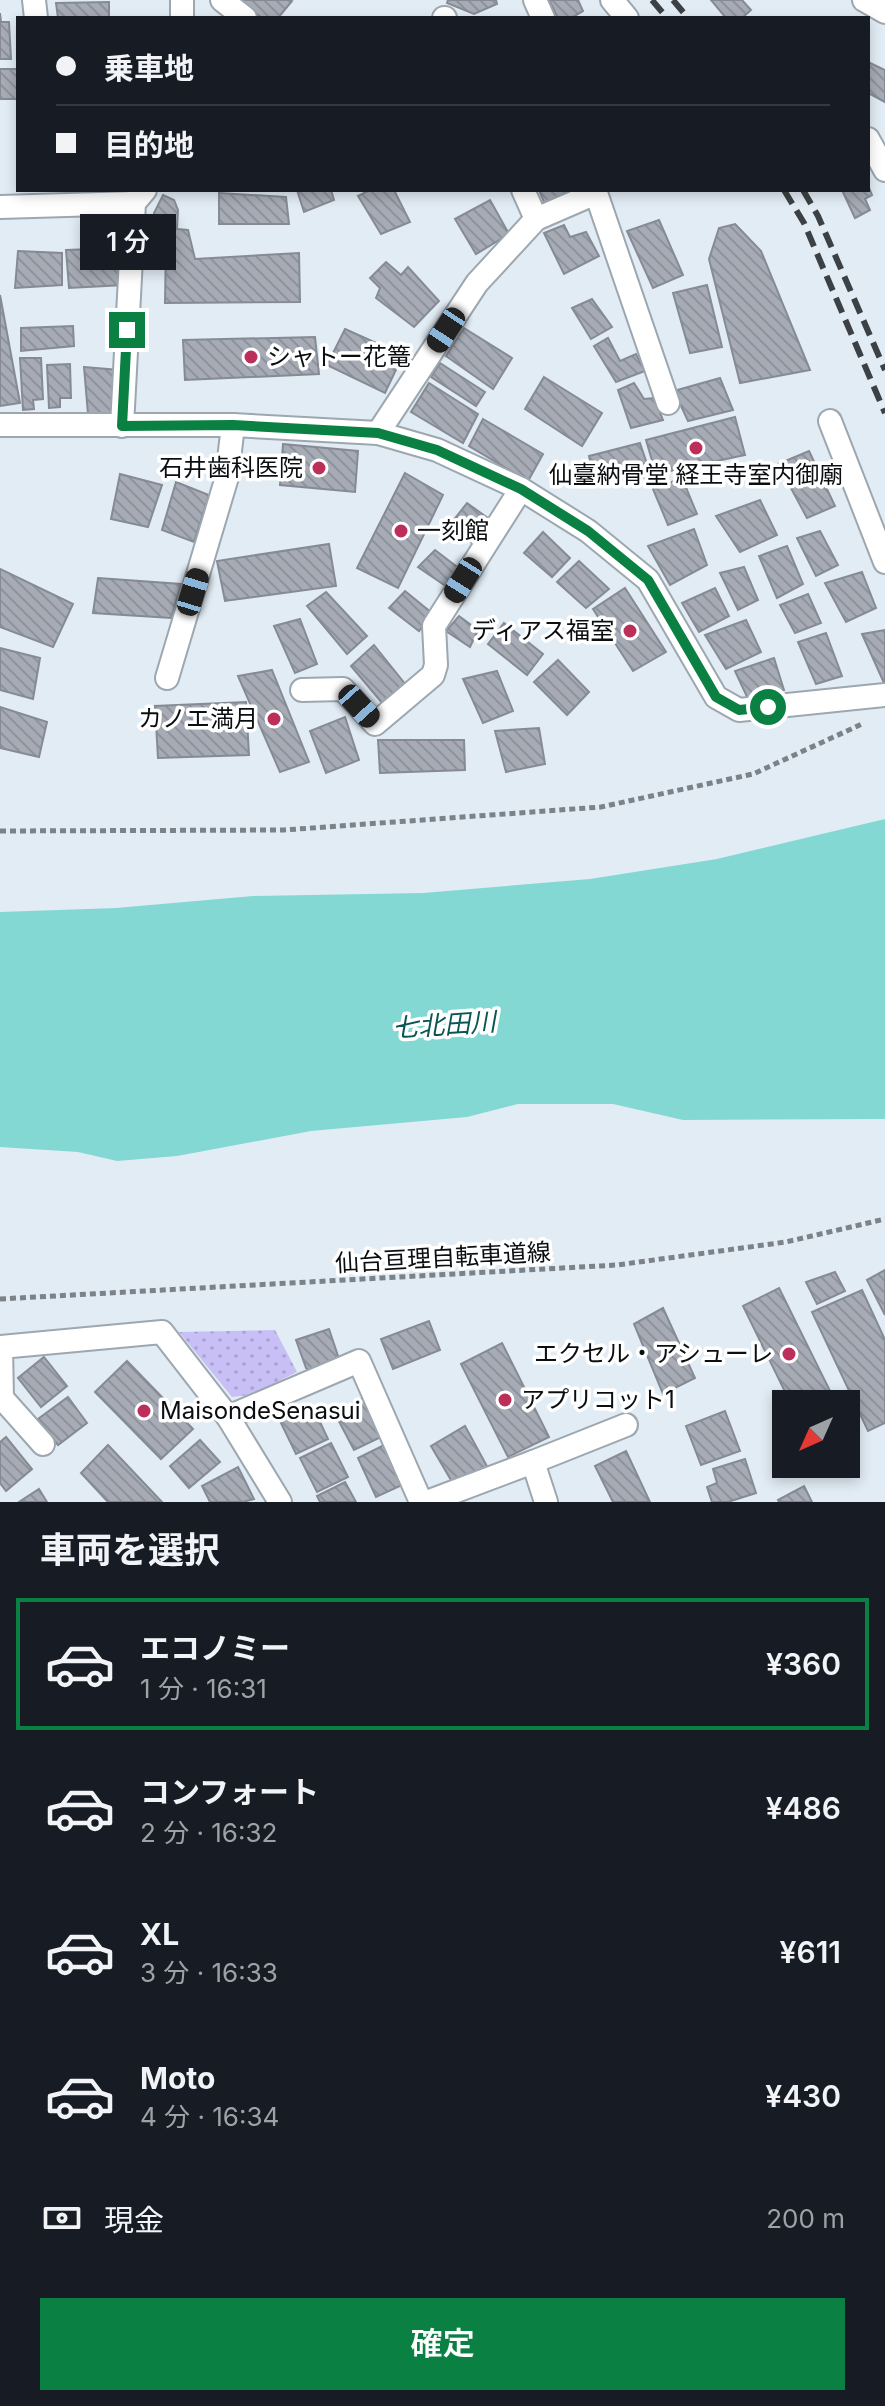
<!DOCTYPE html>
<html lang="ja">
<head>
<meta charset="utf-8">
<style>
  :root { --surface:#171b24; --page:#242831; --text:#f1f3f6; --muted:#9ea1a6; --line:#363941; --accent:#0b8043 }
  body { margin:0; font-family:Inter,"Noto Sans JP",sans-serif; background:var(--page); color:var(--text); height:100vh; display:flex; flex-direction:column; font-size:30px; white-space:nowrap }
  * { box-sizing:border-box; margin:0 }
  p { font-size:26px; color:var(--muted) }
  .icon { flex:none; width:44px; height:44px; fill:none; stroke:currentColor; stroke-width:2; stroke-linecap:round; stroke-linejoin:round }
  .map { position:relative; height:1502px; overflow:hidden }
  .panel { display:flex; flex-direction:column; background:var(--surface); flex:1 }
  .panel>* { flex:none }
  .banner { position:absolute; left:16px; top:16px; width:854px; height:176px; border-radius:0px; box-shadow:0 4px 12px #0003; display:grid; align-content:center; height:176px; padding:0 40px; background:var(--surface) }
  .needle { width:52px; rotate:225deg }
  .controls { position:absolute; left:772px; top:1390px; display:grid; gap:16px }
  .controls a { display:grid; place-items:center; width:88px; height:88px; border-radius:0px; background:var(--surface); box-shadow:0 4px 12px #0003; font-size:40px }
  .end { position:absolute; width:36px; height:36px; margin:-18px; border:10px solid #0b8043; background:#fff; box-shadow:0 0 0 4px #fff }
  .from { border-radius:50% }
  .bubble { position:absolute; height:56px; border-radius:0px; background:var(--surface); box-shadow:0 4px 12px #0003; font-size:26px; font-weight:600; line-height:56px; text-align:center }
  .car { position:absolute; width:24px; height:48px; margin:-24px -12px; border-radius:10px; box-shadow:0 0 6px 2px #0007; background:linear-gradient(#222 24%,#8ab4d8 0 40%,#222 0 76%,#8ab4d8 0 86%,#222 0) }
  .banner b { display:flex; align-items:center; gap:28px; height:76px; font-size:30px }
  .banner b+b { border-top:2px solid var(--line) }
  .banner i { width:20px; height:20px; background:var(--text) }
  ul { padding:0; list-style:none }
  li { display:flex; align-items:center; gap:24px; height:132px; margin:0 16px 12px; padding:0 24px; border:4px solid transparent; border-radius:0px }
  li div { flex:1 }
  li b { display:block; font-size:30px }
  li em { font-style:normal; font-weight:600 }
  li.active { border-color:var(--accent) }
  li>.icon { width:72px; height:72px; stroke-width:1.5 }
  h2 { padding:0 40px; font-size:36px; line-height:96px }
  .pay { display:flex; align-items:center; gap:20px; height:88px; padding:0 40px; font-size:30px }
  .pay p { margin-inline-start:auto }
  .action { display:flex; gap:16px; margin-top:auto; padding:16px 40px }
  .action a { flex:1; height:92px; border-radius:0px; background:var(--accent); color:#fff; font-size:32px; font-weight:600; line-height:92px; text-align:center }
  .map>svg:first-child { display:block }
</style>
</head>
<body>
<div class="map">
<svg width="885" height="1502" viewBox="0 0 885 1502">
  <defs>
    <pattern id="park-dots" width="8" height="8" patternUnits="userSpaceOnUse" patternTransform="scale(2)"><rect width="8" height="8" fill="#c7bff5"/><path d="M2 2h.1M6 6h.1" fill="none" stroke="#aaa3d1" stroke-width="1.8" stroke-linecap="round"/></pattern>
    <pattern id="building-back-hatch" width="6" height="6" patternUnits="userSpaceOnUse" patternTransform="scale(2)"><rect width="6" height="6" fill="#a6abb5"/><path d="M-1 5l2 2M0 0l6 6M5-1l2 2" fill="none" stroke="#8e929b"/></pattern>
  </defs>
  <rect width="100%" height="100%" fill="#e2ecf5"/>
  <path fill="url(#park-dots)" d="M275 1330 297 1372 251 1395 232 1397 179 1332Z"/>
  <path fill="#84d8d3" d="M885 819V1119L683 1120 613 1104H518L467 1117 311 1131 177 1156 117 1161 78 1152 0 1147V912L116 908 253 896 423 893 590 879 717 859Z"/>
  <g fill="url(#building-back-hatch)" stroke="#868a94" stroke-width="2">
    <path d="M239 0H290L292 1 278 18H262Z"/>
    <path d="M448 0H496L497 4 474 14 447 3Z"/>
    <path d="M549 0H578L583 11 571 18H558Z"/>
    <path d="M711 0H742L751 10 742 18H726Z"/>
    <path d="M109 2V18H58L56 3Z"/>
    <path d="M0 13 1 22H9L11 59H0Z"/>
    <path d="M868 62 885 70V102L868 93Z"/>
    <rect x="0" y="69" width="18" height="30"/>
    <path d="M868 185 872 195 865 199 870 210 855 218 842 190H868Z"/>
    <path d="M297 190H331L334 200 304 212Z"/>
    <path d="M370 190H394L410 222 381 234 358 196Z"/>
    <path d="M539 190H583L546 207Z"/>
    <path d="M219 193 286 197 289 224H219Z"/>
    <path d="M163 195 174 200 178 210 177 229 188 230 195 259 299 253 300 302 165 303 166 240 159 232 154 213Z"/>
    <path d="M490 200 509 234 476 254 455 219Z"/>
    <path d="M659 220 683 275 653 288 627 231Z"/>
    <path d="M735 224 761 251 810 370 740 383 709 259 719 228Z"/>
    <path d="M564 225 570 237 586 232 599 256 564 274 544 233Z"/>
    <path d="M122 248 124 285 69 288 66 250Z"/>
    <path d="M18 251 62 253V285L15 288Z"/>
    <path d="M386 262 401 275 408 267 439 301 414 327 376 298 380 288 370 278Z"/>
    <path d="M707 285 722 347 690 353 673 293Z"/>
    <path d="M0 295 20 403 0 406Z"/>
    <path d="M592 299 612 327 591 339 572 308Z"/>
    <path d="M73 326 74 346 21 351V328Z"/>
    <path d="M464 328 512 358 493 389 446 356Z"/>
    <path d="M345 329 403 355 385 393 327 365Z"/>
    <path d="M315 337 319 374 185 380 183 340Z"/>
    <path d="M608 338 620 361 636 354 645 371 616 382 594 346Z"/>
    <path d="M20 358H41L43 399 33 400 34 409 23 410Z"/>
    <path d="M440 363 485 392 476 406 431 377Z"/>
    <path d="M70 364 71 398H60V407L49 408 47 365Z"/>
    <path d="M84 367 119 370 118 413 88 414Z"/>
    <path d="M544 377 602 413 582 446 525 409Z"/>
    <path d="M720 378 733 410 688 421 674 391Z"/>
    <path d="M429 383 478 414 463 443 411 412Z"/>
    <path d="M634 383 644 399 654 398 663 420 631 428 618 390Z"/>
    <path d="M735 417 745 455 656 474 646 440Z"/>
    <path d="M483 419 543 454 528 481 469 446Z"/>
    <path d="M640 443 651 476 596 486 589 456Z"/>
    <path d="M283 444 358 451 355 492 280 485Z"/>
    <path d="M809 451 835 506 807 518 778 464Z"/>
    <path d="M405 473 443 495 398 588 357 568Z"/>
    <path d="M120 474 162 485 148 527 111 519Z"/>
    <path d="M682 478 697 514 668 525 653 489Z"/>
    <path d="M176 482 209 495 194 542 162 530Z"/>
    <path d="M760 500 777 535 740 552 716 516Z"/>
    <path d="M467 503 492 521 476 546 449 526Z"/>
    <path d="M694 529 707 565 670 585 648 546Z"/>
    <path d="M820 531 838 565 816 576 797 538Z"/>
    <path d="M543 532 570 558 552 577 524 553Z"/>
    <path d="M329 544 336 586 225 601 217 561Z"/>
    <path d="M787 546 803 584 777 598 759 556Z"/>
    <path d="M435 550 461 570 447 587 418 567Z"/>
    <path d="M579 561 609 589 586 608 557 582Z"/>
    <path d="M744 567 758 600 738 610 720 573Z"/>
    <path d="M0 569 73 604 53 647 0 627Z"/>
    <path d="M862 572 876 608 846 622 825 583Z"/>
    <path d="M98 578 181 584 171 618 93 613Z"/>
    <path d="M625 588 666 652 633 671 593 609Z"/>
    <path d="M715 588 729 616 699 632 682 603Z"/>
    <path d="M405 591 433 614 419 631 389 608Z"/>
    <path d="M326 592 367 636 347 654 307 606Z"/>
    <path d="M808 594 821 623 795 633 780 605Z"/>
    <path d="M459 616 478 630 470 647 446 631Z"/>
    <path d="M300 619 317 664 295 673 274 626Z"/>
    <path d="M746 620 761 652 726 669 705 635Z"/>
    <path d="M504 623 543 654 527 675 488 644Z"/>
    <path d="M885 630V683H884L862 634Z"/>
    <path d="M826 633 842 676 816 684 798 642Z"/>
    <path d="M374 645 406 685 383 704 351 666Z"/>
    <path d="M0 648 40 658 33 699 0 690Z"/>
    <path d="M774 658 784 690 749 701 735 671Z"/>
    <path d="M558 660 589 692 567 715 534 682Z"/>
    <path d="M272 670 309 762 280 772 238 676Z"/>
    <path d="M497 671 513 711 483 723 463 679Z"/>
    <path d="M246 702 249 755 158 758 155 706Z"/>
    <path d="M0 707 47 722 39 757 0 748Z"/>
    <path d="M345 717 359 760 326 773 310 731Z"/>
    <path d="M539 728 545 764 506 772 495 731Z"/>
    <path d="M378 740H464L465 770 380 773Z"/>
    <path d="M885 1270V1315L867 1280Z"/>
    <path d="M835 1272 845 1291 817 1304 806 1282Z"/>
    <path d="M779 1288 835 1401 829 1404H791L743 1306Z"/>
    <path d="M862 1290 885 1340V1423L868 1431 812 1312Z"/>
    <path d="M663 1308 695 1378 663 1394 634 1324Z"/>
    <path d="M429 1321 440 1350 393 1369 381 1339Z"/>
    <path d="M329 1329 339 1359 308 1370 306 1368 296 1340Z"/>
    <path d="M502 1343 549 1437 508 1457 461 1364Z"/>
    <path d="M44 1357 67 1386 41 1407 18 1378Z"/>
    <path d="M127 1361 193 1429 161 1459 95 1392Z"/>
    <path d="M68 1397 87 1423 58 1445 38 1419Z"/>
    <path d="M364 1398 383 1436 354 1450 334 1412Z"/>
    <path d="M312 1405 328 1439 296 1454 280 1421Z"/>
    <path d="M725 1411 740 1451 701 1465 686 1426Z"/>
    <path d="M465 1426 488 1468 455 1487 431 1446Z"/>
    <path d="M6 1437 32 1469 6 1491 0 1483V1442Z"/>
    <path d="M200 1440 220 1462 189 1488 170 1466Z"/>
    <path d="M331 1443 348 1477 317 1492 300 1458Z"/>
    <path d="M108 1445 162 1502H108L81 1473Z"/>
    <path d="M384 1445 402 1485 376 1497 358 1458Z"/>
    <path d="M626 1451 650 1502H613L595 1466Z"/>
    <path d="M745 1459 756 1493 728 1502H712L707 1487 717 1483 713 1469Z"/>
    <path d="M238 1467 254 1499 243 1502H210L202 1486Z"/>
    <path d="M345 1482 356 1502H320L317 1496Z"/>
    <path d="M804 1486 812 1502H779L778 1500Z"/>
    <path d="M39 1489 47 1502H19Z"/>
  </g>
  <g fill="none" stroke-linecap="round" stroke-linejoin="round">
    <defs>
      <g id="minor">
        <path d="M34 0 36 18"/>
        <path d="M222 0 245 18"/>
        <path d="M535 0 543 18"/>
        <path d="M612 0 627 18"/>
        <path d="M864 0 885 12"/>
        <path d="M182 18V0"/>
        <path d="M444 18H445"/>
        <path d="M868 139 885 170"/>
        <path d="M523 190 536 219"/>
        <path d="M0 207 134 203"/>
        <path d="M830 421 885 562"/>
        <path d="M0 425H233L378 433 437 450 521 489 588 531 648 580 716 697 739 710 885 695"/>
        <path d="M122 426 134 203 145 190"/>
        <path d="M378 433 477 283 536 219 596 193 668 403"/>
        <path d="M167 678 227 477 233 425"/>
        <path d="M302 690 343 689 375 724 433 675 436 665 434 626 521 489"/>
        <path d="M228 1417 359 1361 421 1502"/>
        <path d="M43 1444 2 1398 1 1347 162 1332 228 1417 280 1502"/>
        <path d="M533 1462 626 1425"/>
        <path d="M427 1502 533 1462 546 1502"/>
      </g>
    </defs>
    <use href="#minor" stroke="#9da7af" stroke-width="26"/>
    <g stroke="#7b8288" stroke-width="5" stroke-dasharray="6 4" stroke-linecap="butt">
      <path d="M0 831 284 830 601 807 753 774 862 724"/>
      <path d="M0 1299 617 1265 786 1242 885 1219"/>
    </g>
    <use href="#minor" stroke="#fff" stroke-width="22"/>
    <g stroke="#3b4144" stroke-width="6" stroke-dasharray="16 8" stroke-linecap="butt">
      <path d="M652 0 667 18"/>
      <path d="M673 0 688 18"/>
      <path d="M784 190 804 223 885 413"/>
      <path d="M803 190 818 216 885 370"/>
    </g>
  </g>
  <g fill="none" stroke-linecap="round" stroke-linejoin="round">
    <path stroke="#0b8043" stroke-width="10" d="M127 330 122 426 233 425 378 433 437 450 521 489 588 531 648 580 716 697 739 710 768 707"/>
  </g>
  <g fill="#bd2f5b" stroke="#fff" stroke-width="3">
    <circle cx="251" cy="357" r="8"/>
    <circle cx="696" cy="448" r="8"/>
    <circle cx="319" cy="468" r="8"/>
    <circle cx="401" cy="531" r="8"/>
    <circle cx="630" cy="631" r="8"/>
    <circle cx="274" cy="719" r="8"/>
    <circle cx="789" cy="1354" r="8"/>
    <circle cx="505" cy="1400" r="8"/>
    <circle cx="144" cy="1411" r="8"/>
  </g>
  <g text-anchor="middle" stroke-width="7" stroke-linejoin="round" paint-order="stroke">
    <g font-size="24" fill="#0a0e10" stroke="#fff" text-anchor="start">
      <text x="267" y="365">シャトー花篭</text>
      <text x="303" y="476" text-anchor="end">石井歯科医院</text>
      <text x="696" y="483" text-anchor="middle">仙臺納骨堂 経王寺室内御廟</text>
      <text x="417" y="539">一刻館</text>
      <text x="614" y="639" text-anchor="end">ディアス福室</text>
      <text x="258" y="727" text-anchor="end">カノエ満月</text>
      <text x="773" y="1362" text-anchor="end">エクセル・アシューレ</text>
      <text x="521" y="1408">アプリコット1</text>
      <text x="160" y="1419">MaisondeSenasui</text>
    </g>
    <g font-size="24" fill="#0a0e10" stroke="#fff">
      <text transform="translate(443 1258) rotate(-3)" y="8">仙台亘理自転車道線</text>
    </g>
    <g font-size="26" font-style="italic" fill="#0a5653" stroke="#fff">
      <text transform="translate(444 1025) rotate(-4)" y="9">七北田川</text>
    </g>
  </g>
</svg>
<div class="controls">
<a><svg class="needle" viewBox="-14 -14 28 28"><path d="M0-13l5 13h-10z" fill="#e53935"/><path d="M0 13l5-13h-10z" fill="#9ea1a6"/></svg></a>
</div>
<i class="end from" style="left:768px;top:707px"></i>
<i class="end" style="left:127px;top:330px"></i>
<div class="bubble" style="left:80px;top:214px;width:96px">1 分</div>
<i class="car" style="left:446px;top:330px;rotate:213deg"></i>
<i class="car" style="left:463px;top:580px;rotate:212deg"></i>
<i class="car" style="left:193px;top:592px;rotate:17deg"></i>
<i class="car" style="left:359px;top:706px;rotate:138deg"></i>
<div class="banner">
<b><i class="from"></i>乗車地</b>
<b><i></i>目的地</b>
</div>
</div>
<section class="panel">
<h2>車両を選択</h2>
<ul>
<li class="active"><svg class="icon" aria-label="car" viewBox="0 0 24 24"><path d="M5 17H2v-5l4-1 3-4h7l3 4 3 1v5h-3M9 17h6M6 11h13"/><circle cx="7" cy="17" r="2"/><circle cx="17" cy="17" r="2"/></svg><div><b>エコノミー</b><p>1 分 · 16:31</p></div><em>¥360</em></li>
<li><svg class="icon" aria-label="car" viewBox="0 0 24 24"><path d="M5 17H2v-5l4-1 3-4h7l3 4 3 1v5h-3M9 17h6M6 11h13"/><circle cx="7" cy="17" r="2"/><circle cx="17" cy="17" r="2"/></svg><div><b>コンフォート</b><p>2 分 · 16:32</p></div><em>¥486</em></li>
<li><svg class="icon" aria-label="car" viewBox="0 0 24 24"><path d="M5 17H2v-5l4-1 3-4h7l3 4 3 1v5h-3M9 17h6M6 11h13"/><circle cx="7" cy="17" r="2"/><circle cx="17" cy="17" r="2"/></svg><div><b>XL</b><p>3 分 · 16:33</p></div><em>¥611</em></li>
<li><svg class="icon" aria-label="car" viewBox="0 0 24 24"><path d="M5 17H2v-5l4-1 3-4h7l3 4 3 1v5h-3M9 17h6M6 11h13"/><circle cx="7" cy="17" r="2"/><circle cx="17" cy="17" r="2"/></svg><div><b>Moto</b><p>4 分 · 16:34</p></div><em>¥430</em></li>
</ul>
<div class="pay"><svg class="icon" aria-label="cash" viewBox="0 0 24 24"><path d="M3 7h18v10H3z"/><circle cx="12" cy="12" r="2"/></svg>現金<p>200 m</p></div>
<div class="action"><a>確定</a></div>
</section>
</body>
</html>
